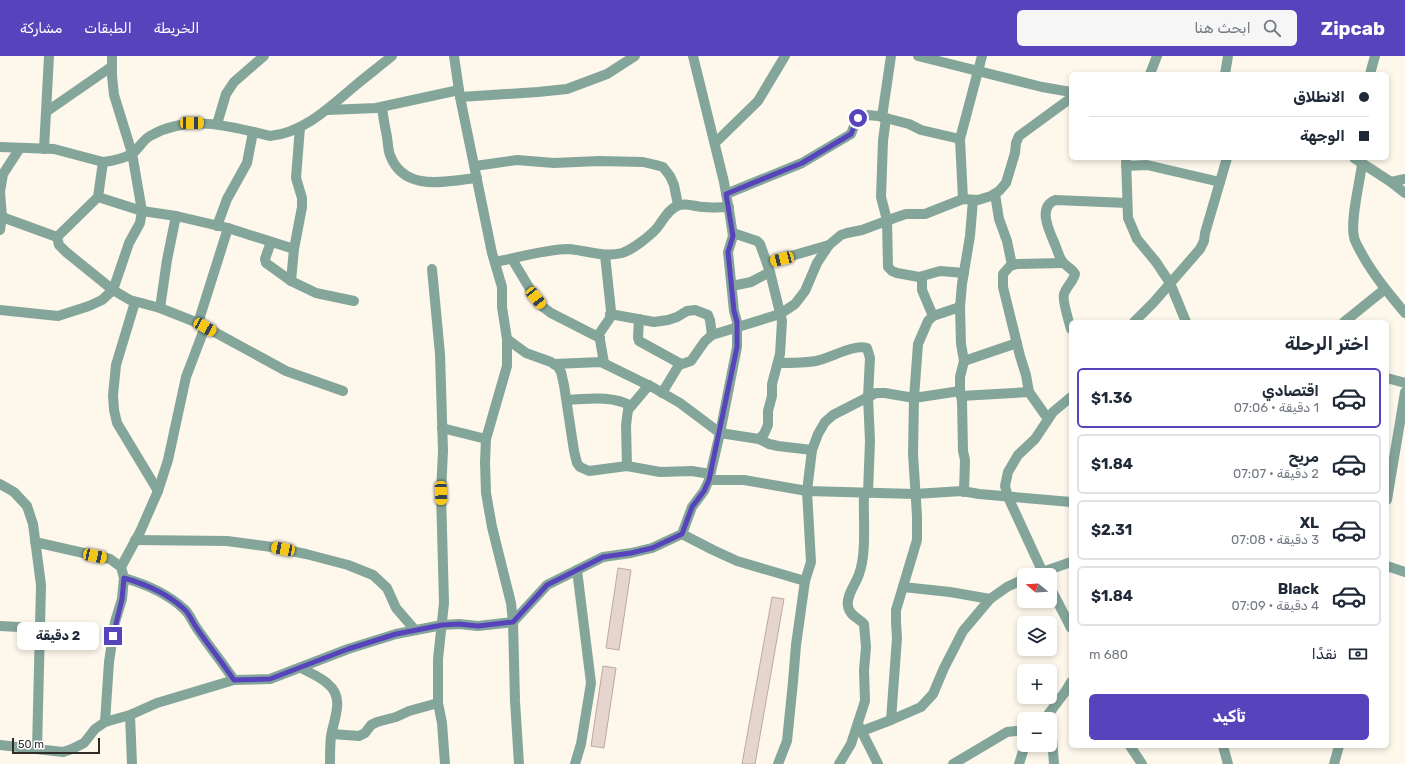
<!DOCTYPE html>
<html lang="ar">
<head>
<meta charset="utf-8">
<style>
  :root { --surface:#fff; --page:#f6f6f7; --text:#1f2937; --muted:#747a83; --line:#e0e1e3; --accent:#5744bc }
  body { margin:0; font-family:Rubik,"Noto Naskh Arabic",sans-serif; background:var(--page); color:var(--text); direction:rtl; height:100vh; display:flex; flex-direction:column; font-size:15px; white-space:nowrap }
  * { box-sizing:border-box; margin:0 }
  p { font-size:13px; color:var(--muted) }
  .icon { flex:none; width:22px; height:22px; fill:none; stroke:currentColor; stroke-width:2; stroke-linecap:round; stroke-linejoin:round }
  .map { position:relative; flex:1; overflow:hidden; direction:ltr }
  .details { position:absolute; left:1069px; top:264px; width:320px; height:428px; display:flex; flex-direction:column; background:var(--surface); border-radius:6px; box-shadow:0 2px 6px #0003; direction:rtl }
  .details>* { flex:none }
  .hud { position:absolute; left:1069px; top:16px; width:320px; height:88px; border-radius:6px; box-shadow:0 2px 6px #0003; direction:rtl; display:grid; align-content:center; height:88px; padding:0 20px; background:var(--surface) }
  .needle { width:26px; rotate:288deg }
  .buttons { position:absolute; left:1017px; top:512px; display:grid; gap:8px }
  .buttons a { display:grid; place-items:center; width:40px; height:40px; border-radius:6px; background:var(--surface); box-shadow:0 2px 6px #0003; font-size:20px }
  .scale { position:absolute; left:12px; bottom:10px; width:88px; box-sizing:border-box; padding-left:4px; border:2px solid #2f2c26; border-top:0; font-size:11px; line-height:14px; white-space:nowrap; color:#2f2c26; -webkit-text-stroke:3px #fff; paint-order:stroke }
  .end { position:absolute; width:18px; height:18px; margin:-9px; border:5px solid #5744bc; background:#fff; box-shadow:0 0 0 2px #fff }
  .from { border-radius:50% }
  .bubble { position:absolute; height:28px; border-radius:6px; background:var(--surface); box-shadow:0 2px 6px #0003; font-size:13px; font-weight:700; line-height:28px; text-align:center; direction:rtl }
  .car { position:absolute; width:12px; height:24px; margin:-12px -6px; border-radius:5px; box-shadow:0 0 3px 1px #0007; background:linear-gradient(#f5c518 24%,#345 0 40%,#f5c518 0 76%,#345 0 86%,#f5c518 0) }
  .hud b { display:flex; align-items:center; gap:14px; height:38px; font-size:15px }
  .hud b+b { border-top:1px solid var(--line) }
  .hud i { width:10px; height:10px; background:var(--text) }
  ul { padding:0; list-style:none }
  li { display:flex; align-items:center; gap:12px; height:60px; margin:0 8px 6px; padding:0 12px; border:2px solid var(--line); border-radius:6px }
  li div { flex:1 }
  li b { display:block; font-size:15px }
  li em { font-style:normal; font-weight:700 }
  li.active { border-color:var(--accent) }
  li>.icon { width:36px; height:36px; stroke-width:1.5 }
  h2 { padding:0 20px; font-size:18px; line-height:48px }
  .pay { display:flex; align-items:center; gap:10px; height:44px; padding:0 20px; font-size:15px }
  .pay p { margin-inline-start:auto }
  .action { display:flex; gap:8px; margin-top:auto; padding:8px 20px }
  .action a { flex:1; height:46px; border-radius:6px; background:var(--accent); color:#fff; font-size:16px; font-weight:700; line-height:46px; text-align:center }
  header { display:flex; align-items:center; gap:24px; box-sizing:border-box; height:56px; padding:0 20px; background:var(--accent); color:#fff }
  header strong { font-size:19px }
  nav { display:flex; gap:22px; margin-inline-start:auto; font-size:14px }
  .search { width:280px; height:36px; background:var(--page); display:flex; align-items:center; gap:10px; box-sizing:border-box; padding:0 14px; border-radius:6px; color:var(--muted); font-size:15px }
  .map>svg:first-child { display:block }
</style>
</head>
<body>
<header>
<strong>Zipcab</strong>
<div class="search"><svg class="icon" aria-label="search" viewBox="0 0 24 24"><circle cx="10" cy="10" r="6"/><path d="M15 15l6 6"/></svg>ابحث هنا</div>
<nav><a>الخريطة</a><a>الطبقات</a><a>مشاركة</a></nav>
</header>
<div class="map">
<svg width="1405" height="708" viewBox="0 0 1405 708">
  <rect width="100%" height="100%" fill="#fef7eb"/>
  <g fill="#e6d5ce" stroke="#bbaaa3">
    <path d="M618 512 631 514 619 594 606 592Z"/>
    <path d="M772 541 784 543 755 708H742Z"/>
    <path d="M603 610 616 612 604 692 591 690Z"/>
  </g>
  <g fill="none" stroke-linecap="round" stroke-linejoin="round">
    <g stroke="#84a69a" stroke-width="10">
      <path d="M454 0 460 41 492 197 502 231V251L507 283V310L486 383 485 406 486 437 492 471 511 547 513 566 515 645 519 708"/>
      <path d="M918 0 1042 31 1071 36"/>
      <path d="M1150 18 1157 0"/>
      <path d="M1225 18 1228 0"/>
      <path d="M1370 18 1375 0"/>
      <path d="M460 41 538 36 567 33 607 18 635 0"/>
      <path d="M382 51C383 61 385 71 387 81 388 87 388 94 390 99 404 137 447 125 477 122"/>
      <path d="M328 54 376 52 459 34"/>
      <path d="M46 56 111 11"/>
      <path d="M882 61 891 0"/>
      <path d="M886 62 883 85 881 141 887 164 888 211 892 215 897 217 919 221 940 215 964 217"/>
      <path d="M217 68 226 38 234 26 264 0"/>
      <path d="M715 87 758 45 785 0"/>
      <path d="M0 91 54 93 103 106C112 105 125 102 133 97 139 92 143 84 150 80 188 58 231 70 270 80 304 77 331 50 356 29 368 19 380 10 392 0"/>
      <path d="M44 93 49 0"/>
      <path d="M1126 102 1128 162 1137 183 1156 206 1170 227 1186 266"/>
      <path d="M1354 102 1391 126 1405 137"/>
      <path d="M1362 108C1360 126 1350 164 1354 181 1355 187 1360 194 1363 200 1375 221 1390 239 1405 257"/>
      <path d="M475 110 517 104 554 107 599 105 643 106 656 109 663 111 670 120 674 129 678 149"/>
      <path d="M1126 110 1147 109 1220 126"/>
      <path d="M1391 126 1405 123"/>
      <path d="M726 138 802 107 851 78 856 65 860 61 868 59 878 60 909 68 921 74 960 83"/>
      <path d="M995 138 999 163 1007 185 1012 209"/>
      <path d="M98 141 142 155 176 160 228 172 294 193"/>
      <path d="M963 143 960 83 982 0"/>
      <path d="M2 161 57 181"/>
      <path d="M217 170 227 143 247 107 253 76"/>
      <path d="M0 174 2 161 0 136 3 118 20 92"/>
      <path d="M733 177 757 185 760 188 770 216 782 265 780 298 772 328V340L768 355V369L764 378 759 383"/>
      <path d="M57 181 59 189 66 196 113 234 130 244 160 252 198 267 286 315 343 335"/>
      <path d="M57 181 98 141 103 106"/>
      <path d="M271 186 265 203 266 207 291 225 316 237 354 245"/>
      <path d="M512 203 536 243 543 251 551 257 600 282"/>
      <path d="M495 206C516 202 547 193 568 193 586 194 603 202 622 197 632 194 650 180 657 172 663 165 667 154 677 150 686 146 695 151 704 151 712 152 721 151 729 151"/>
      <path d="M767 207 829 189 841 179 847 177 862 174 897 161 906 158H925L963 143 978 144 991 140 999 135 1006 127 1015 97 1016 87 1019 80 1071 42"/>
      <path d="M432 213 440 298 443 395 441 437 444 547 438 603V647L442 667 445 708"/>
      <path d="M919 221 922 224V234L933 260"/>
      <path d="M291 225 294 193 302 151V142L296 122 300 71"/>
      <path d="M732 230 751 226 770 216"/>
      <path d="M135 246 116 309 113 339 114 354 117 367 158 435"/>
      <path d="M160 252 167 204 176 160"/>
      <path d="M0 254 58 260 89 250 102 244 113 234 129 187 140 167 142 155 132 97 114 39 112 20V0"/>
      <path d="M610 258 654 266 668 264 677 261 687 255 695 254 708 259 710 264 712 279"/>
      <path d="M639 263 638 282 639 285 681 308"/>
      <path d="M1134 266 1154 246 1200 193 1204 185 1205 177 1227 102"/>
      <path d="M1344 266 1385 233"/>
      <path d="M198 267 228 172"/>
      <path d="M1071 273C1069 266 1062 244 1064 238 1066 231 1073 226 1075 218 1072 212 1066 211 1062 205 1059 201 1058 196 1056 191 1051 178 1036 152 1055 144L1127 147"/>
      <path d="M507 283 526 297 551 306 558 311 561 316 564 329 574 395 577 407 580 411 589 415 627 410 660 416 692 415 710 418"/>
      <path d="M964 305 1017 287"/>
      <path d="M604 307 599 278 610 262 611 255 605 199"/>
      <path d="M779 307C791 307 804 307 816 305 831 302 853 288 867 292L870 302 868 341 870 385 868 437"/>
      <path d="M554 308 601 306 654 332 680 347 720 377 759 383 769 388 778 390 812 394"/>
      <path d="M1387 322 1405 327"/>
      <path d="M662 337 679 309 691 305 705 285 712 279 780 258 795 248 805 235 817 207 829 189"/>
      <path d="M961 340 1029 336"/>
      <path d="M567 344C588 343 612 339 631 350"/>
      <path d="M1048 363 1029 336 1026 319 1020 300 1003 231V218L1010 210 1017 208 1063 207"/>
      <path d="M442 372 486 383"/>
      <path d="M627 410 626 369 628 354 649 329"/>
      <path d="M709 424H744L807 435 915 438 962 435 979 438 1071 446"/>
      <path d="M0 428 14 436 27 450 33 468 41 529 37 693"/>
      <path d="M964 436 965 404 963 395 962 345 960 335V321L964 305 961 288 960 251 962 228 970 180 973 144"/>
      <path d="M1387 444 1405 336"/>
      <path d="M682 478 713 494 737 505 805 525"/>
      <path d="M135 484 227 485 272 491 306 498 348 509 373 519 387 532 396 552 415 574"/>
      <path d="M35 486 110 503 121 511 124 522 122 543 115 566 109 606 105 666"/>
      <path d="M1387 510 1405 516"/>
      <path d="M121 511 140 476 158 435 168 404 186 321 205 271"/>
      <path d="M1034 519 1071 506"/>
      <path d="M1044 519 1008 441 1005 430 1008 416 1018 399 1035 383 1053 356 1071 341"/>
      <path d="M124 522C145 528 168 538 184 553 189 557 192 565 196 571 208 589 222 606 234 624"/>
      <path d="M903 531 950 536 990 543"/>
      <path d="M1050 531 1071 572"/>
      <path d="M0 570 39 572"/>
      <path d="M301 612C310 617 321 621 328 628 345 642 334 662 331 680 330 689 330 699 330 708"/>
      <path d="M1050 656 1054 708"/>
      <path d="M130 659 132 708"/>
      <path d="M1047 660 1065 636 1071 626"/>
      <path d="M891 664 897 582 896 567V554L917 484V460L913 398 914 342 918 288 928 265 933 260 960 251"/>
      <path d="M859 670 878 708"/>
      <path d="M862 675 891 664 921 651 933 638 944 612 963 575 990 543 1007 531 1024 523"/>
      <path d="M332 678 359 680 365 677 371 669 377 666 396 661 409 655 438 647"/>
      <path d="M0 689 63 696 72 693 84 687 95 673 105 666 130 659 157 647 234 624 270 623 348 593 396 578 442 569 459 568 478 570 513 566 547 529 603 501 631 497 652 492 682 478 692 451 704 435 709 424 720 377 737 291V266L734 255 728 196 733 180 730 160 724 126 693 0"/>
      <path d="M1130 690 1142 708"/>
      <path d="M1223 690 1228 708"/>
      <path d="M575 708 581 688 591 627 577 514"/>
      <path d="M778 708 787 685 793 626 796 589 805 525 811 506 807 435 812 394 818 378 825 366 833 359 876 337H885L914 342 960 335"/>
      <path d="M839 708 851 688 865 645 864 614 866 591 864 568C858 562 849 559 848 550 846 539 856 528 859 518 867 498 863 460 864 437"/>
      <path d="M953 708 1007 676 1024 674"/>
      <path d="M1019 708 1025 689"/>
      <path d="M1334 708 1339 690"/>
    </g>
  </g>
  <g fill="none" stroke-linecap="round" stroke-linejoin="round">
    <path stroke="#5744bc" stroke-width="5" d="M113 580 122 543 124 522C145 528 168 538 184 553 189 557 192 565 196 571 208 589 222 606 234 624L270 623 348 593 396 578 442 569 459 568 478 570 513 566 547 529 603 501 631 497 652 492 682 478 692 451 704 435 709 424 737 291V266L734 255 728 196 733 180 726 138 802 107 851 78 858 62"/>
  </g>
</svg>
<div class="buttons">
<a><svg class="needle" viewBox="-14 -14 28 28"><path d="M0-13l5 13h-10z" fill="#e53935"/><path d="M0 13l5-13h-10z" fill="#747a83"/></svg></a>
<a><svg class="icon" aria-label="layers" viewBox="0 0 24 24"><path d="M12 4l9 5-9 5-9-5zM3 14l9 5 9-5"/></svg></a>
<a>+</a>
<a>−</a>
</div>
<div class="scale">50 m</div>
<i class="end from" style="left:858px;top:62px"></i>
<i class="end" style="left:113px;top:580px"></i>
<div class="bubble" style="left:17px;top:566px;width:82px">2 دقيقة</div>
<i class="car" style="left:192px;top:67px;rotate:90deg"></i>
<i class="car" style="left:782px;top:203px;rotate:255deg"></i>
<i class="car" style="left:536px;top:242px;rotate:142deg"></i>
<i class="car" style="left:205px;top:271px;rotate:119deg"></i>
<i class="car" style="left:441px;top:437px;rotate:178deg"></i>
<i class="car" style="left:283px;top:493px;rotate:281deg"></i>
<i class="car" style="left:95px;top:500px;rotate:102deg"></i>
<div class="hud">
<b><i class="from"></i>الانطلاق</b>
<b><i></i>الوجهة</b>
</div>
<section class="details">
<h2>اختر الرحلة</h2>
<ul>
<li class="active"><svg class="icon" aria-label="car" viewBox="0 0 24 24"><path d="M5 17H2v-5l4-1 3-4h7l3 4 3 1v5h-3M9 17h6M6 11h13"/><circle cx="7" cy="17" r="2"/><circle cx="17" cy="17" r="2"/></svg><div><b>اقتصادي</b><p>1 دقيقة · 07:06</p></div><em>$1.36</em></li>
<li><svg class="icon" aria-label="car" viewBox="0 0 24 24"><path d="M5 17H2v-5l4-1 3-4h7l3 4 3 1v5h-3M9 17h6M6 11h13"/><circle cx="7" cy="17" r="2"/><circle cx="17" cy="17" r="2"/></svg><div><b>مريح</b><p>2 دقيقة · 07:07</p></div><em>$1.84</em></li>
<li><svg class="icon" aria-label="car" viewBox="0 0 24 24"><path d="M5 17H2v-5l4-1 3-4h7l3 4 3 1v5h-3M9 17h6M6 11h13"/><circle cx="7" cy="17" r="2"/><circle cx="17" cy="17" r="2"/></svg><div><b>XL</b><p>3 دقيقة · 07:08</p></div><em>$2.31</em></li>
<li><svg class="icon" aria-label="car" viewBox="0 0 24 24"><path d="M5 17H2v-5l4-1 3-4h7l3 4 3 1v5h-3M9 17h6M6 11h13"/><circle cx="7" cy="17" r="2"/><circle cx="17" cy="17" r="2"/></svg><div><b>Black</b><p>4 دقيقة · 07:09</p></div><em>$1.84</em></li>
</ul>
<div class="pay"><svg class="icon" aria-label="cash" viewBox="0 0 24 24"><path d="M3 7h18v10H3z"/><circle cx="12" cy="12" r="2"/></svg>نقدًا<p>680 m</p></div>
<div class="action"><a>تأكيد</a></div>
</section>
</div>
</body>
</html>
